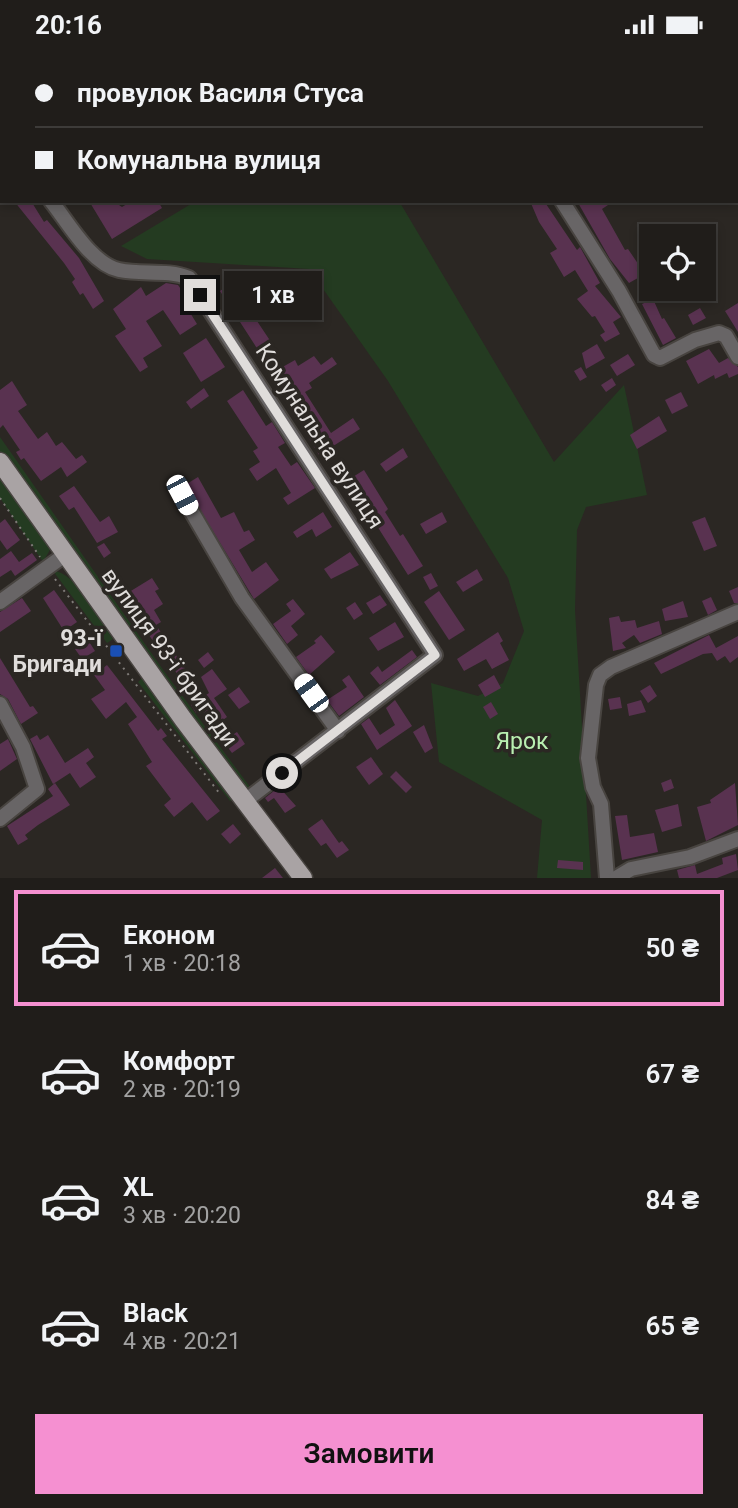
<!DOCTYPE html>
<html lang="uk">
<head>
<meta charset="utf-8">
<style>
  :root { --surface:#201d1a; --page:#2d2a27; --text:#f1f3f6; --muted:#a2a2a2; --line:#3d3b39; --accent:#f590d1 }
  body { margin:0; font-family:Roboto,sans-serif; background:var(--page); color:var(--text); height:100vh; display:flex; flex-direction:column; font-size:26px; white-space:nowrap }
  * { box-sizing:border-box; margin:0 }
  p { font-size:23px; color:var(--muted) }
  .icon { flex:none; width:38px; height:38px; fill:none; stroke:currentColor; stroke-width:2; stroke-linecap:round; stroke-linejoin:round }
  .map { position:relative; height:829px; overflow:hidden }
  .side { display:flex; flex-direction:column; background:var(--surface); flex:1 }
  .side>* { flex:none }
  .guide { position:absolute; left:0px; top:0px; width:738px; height:154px; box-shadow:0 4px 10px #0003,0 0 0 2px var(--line); display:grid; align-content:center; height:154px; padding:0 35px; background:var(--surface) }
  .buttons { position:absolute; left:639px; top:175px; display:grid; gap:14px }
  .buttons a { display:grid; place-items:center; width:77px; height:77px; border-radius:0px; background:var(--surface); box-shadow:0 4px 10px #0003,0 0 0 2px var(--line); font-size:35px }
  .end { position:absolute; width:32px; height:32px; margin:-16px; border:9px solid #e0dddb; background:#111; box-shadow:0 0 0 4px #111 }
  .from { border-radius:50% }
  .bubble { position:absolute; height:49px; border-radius:0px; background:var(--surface); box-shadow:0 4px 10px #0003,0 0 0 2px var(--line); font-size:23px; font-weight:600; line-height:49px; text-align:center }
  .car { position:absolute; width:21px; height:42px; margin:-21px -10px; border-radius:9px; box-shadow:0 0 5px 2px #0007; background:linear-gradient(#fff 24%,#345 0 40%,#fff 0 76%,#345 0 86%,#fff 0) }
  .guide b { display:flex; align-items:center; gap:24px; height:66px; font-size:26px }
  .guide b+b { border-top:2px solid var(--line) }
  .guide i { width:18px; height:18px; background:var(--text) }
  ul { padding:12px 0 0; list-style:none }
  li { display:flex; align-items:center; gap:21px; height:116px; margin:0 14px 10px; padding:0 21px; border:4px solid transparent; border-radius:0px }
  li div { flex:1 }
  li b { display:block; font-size:26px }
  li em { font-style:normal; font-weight:600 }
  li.current { border-color:var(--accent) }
  li>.icon { width:63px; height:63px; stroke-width:1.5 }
  .button { display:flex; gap:14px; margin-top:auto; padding:14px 35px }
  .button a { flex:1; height:80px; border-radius:0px; background:var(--accent); color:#111; font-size:28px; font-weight:600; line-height:80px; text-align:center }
  .status { display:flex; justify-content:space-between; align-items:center; height:49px; padding:0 35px; background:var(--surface); direction:ltr }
  .status svg { height:19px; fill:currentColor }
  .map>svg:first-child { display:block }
</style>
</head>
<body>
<div class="status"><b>20:16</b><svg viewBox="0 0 49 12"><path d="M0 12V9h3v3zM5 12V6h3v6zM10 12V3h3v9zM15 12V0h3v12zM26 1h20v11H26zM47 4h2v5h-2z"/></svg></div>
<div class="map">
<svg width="738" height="829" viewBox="0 0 738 829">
  <rect width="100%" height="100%" fill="#2b2723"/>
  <g fill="#243b21">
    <path d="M144 0H309L310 2H145Z"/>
    <path d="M190 152H399L554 413 624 336 647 446 586 458 577 481 575 561 591 829H537L542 771 439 713 431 634 478 647 503 634 524 582 508 529 388 332 309 220 147 210 121 197 191 155Z"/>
    <path d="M0 388 166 625 253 742 245 747 0 405Z"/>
    <path d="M0 427 51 499 43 513 0 449Z"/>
    <path d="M53 522C74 521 101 572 113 590L107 594Z"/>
    <path d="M144 627 236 748 230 752 138 633Z"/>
  </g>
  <g fill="#593250">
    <path d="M14 152H31L44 173 47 171 79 209 104 252 93 260 83 244 80 246 72 233 75 230 64 214Z"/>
    <path d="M89 152H113L122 158 132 152H158L162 159 112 190Z"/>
    <path d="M530 152H544L577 201 580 198 600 234 595 237 621 268 613 273 620 285 605 293 600 286 605 283 595 267 592 268 577 250 588 242 575 221 564 228 550 204 557 200 539 173Z"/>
    <path d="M577 152H614L602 160 625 201 628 200 645 225 629 234 610 210Z"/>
    <path d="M254 229 263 241 256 247 262 256 251 263 273 296 260 304 220 242 233 233 238 242Z"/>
    <path d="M166 234 178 236 185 246 181 249 197 275 180 286 163 261 146 272 162 297 143 309 148 318 140 323 115 287 126 280 113 260 141 238 146 247Z"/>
    <path d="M653 250 662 270 664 269 676 289 663 296 642 255Z"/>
    <path d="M738 254V283L725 262Z"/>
    <path d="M700 259 706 269 693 276 688 266Z"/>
    <path d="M206 289 225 318 201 333 183 304Z"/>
    <path d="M597 295 605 309 586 320 582 304Z"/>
    <path d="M709 300 719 314 728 309 738 318V325L729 329 727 324 715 330 714 326 698 335 686 312Z"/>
    <path d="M628 305 635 316 617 327 610 316Z"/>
    <path d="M314 307 321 316 332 308 337 315 309 334 312 339 305 343 331 384 353 369 360 380 319 406 308 388 312 385 299 364 305 360 279 320 295 311 298 317Z"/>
    <path d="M581 318 587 328 580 332 574 322Z"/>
    <path d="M612 329 616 336 606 343 601 336Z"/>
    <path d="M12 332 27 356 18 362 38 390 47 383 56 397 62 393 76 410 82 406 87 413 67 428 61 418 41 432 24 409 21 411 16 403 20 401 3 376 0 379V341Z"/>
    <path d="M204 339 209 347 191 360 186 353Z"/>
    <path d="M243 341 266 377 272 373 285 394 278 398 291 417 297 413 315 439 288 456 283 449 291 444 276 419 257 432 249 420 260 413 253 402 258 399 227 352Z"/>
    <path d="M681 343 688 357 672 365 665 351Z"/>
    <path d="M659 367 667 382 637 400 630 386Z"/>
    <path d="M403 399 408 408 386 423 380 415Z"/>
    <path d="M364 421 388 460 385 463 400 487 403 485 423 517 408 526 348 431Z"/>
    <path d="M198 428 221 469 234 463 244 483 249 481 255 491 239 501 252 523 266 513 279 531 254 550 185 436Z"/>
    <path d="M74 437 100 473 109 467 118 483 97 494 74 458 69 461 59 447Z"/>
    <path d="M323 463 332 478 316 488 312 480 297 489 293 483Z"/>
    <path d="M442 463 447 473 426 485 420 475Z"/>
    <path d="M705 468 717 497 704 502 692 473Z"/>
    <path d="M5 470 20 491 7 501 0 491V474Z"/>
    <path d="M104 494 111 504 104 509 97 498Z"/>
    <path d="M11 502 19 513 32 504 37 511 15 527 11 521 0 528V510Z"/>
    <path d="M350 503 359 516 331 530 324 520Z"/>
    <path d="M477 520 483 531 463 543 456 533Z"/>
    <path d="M431 524 438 537 430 541 423 528Z"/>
    <path d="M152 529 159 540 155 542 163 555 154 561 161 573 156 576 186 621 178 626 121 548Z"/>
    <path d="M738 538V554H734L729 542Z"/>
    <path d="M54 541 77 573 64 582 43 549Z"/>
    <path d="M439 542 465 581 449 591 424 553Z"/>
    <path d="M380 546 387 556 373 565 366 554Z"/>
    <path d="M711 548 717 561 708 566 702 552Z"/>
    <path d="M22 549 31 562 0 583V563Z"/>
    <path d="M293 550 305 565 291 577 298 586 287 595 273 575 291 562 286 555Z"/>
    <path d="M683 552 688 568 665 572 662 560Z"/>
    <path d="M355 553 363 565 354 571 346 559Z"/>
    <path d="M619 567 621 573 635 571 637 579 659 572 662 585 640 594 634 586 622 594 626 599 613 602 609 569Z"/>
    <path d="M395 573 404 588 378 602 369 589Z"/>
    <path d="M498 583 503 592 500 594 509 611 492 620 486 610 464 622 457 610Z"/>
    <path d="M321 586 335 603 309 626 296 608 316 594 314 592Z"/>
    <path d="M709 586 716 599 738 587V608L730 614 725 607 717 612 712 604 703 605 661 625 654 614Z"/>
    <path d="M88 591 95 602 82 610 75 600Z"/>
    <path d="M412 601 417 608 380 636 370 624 378 617 382 623Z"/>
    <path d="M208 603 214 611 204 619 198 611Z"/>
    <path d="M0 609 30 658 33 657 38 664 21 675 8 650 0 645Z"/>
    <path d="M107 616 158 682 161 679 167 687 162 690 220 762 207 772 192 753 174 768 164 756 171 750 146 717 152 713 128 675 137 668 126 653 106 670 91 650 105 641 94 626Z"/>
    <path d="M212 620 227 640 214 649 227 668 213 678 201 660 196 664 191 656 209 644 201 628Z"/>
    <path d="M349 626 364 648 339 667 327 651 347 638 342 631Z"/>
    <path d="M494 626 501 639 485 648 478 636Z"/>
    <path d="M650 636 657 647 648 654 640 642Z"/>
    <path d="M239 638 250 653 239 660 228 646Z"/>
    <path d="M620 648 622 659 610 661 608 650Z"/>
    <path d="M395 651 412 677 377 701 361 675 369 669 380 686 395 676 386 659Z"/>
    <path d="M641 651 646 663 629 667 627 655Z"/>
    <path d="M491 653 498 665 490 670 483 658Z"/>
    <path d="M424 676 433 699 425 704 413 683Z"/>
    <path d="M237 683 245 695 232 704 223 692Z"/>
    <path d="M37 686 40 691 48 686 65 714 88 699 94 708 86 714 96 728 80 739 70 724 53 735 30 690Z"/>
    <path d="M8 690 17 710 0 722V695Z"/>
    <path d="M371 708 383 725 369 736 356 718Z"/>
    <path d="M396 722 412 738 406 744 390 728Z"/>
    <path d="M671 730 674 739 664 743 661 734Z"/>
    <path d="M55 734 70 756 38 776 25 786 28 790 18 796 7 777 53 747 48 740Z"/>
    <path d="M735 734 738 776 706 792 697 758 711 754 710 751Z"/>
    <path d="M279 738 296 757 285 764 274 749 268 753 265 749Z"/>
    <path d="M678 755 682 777 662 783 655 761Z"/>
    <path d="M627 766 630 788 654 784 658 803 622 811 615 767Z"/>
    <path d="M322 770 339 794 342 792 349 801 337 809 326 794 321 797 308 780Z"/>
    <path d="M233 775 241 785 230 795 221 785Z"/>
    <path d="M736 805 738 821 717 829H679L677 821 695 816 697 825 723 815 722 809Z"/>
    <path d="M558 811 583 813V821L557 819Z"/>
    <path d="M275 819 283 829H262Z"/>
  </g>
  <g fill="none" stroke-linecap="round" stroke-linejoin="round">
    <defs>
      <g id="minor">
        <path d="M468 0 469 2"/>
        <path d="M0 89 2 91"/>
        <path d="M51 152C68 173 91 215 119 221 142 226 167 220 189 229L435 606 245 752"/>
        <path d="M562 152 619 242 654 306 660 309 695 291 719 284 726 287 738 308"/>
        <path d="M182 446 242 549 338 682"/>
        <path d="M0 553 66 505"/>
        <path d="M0 655 23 698 37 740 0 770"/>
        <path d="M607 829 601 755 593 738 588 709 596 636 600 626 611 618 738 563"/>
        <path d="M616 829 631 820 690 808 738 790"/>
      </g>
      <path id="major" d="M0 413 183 670 303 829"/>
    </defs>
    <use href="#minor" stroke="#484440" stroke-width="18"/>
    <use href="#major" stroke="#484440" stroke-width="21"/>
    <g stroke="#7f7b78" stroke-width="2" stroke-dasharray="2 5" stroke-linecap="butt">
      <path d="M0 449 40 508"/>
      <path d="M55 530 220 745"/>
    </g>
    <use href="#minor" stroke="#686566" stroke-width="14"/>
    <use href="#major" stroke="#a9a3a4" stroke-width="18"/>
  </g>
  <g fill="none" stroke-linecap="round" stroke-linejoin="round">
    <path stroke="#e0dddb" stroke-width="9" d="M200 246 435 606 282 724"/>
  </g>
  <rect fill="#1a4fb4" stroke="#2b2723" stroke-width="2.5" x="109" y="595" width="14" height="14" rx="3.5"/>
  <g text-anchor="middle" stroke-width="7" stroke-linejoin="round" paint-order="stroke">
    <g font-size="23" fill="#e0dddb" stroke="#2b2723">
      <text transform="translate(320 387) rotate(57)" y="8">Комунальна вулиця</text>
      <text transform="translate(170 608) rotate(54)" y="8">вулиця 93-ї бригади</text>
    </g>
    <g font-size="23" font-weight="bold" fill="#e0dddb" stroke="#2b2723" text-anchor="end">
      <text x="102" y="597">93-ї<tspan x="102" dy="26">Бригади</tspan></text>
    </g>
    <g font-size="23" fill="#b9efb1" stroke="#2b2723">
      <text x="522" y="700">Ярок</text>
    </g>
  </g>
</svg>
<div class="buttons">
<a><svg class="icon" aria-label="locate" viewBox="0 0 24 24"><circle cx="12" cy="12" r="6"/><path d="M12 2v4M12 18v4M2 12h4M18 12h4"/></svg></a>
</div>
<i class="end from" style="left:282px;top:724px"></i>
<i class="end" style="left:200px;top:246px"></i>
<div class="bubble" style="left:224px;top:222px;width:98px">1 хв</div>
<i class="car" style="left:182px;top:446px;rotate:152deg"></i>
<i class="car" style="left:311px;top:644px;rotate:324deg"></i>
<div class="guide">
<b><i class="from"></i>провулок Василя Стуса</b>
<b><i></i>Комунальна вулиця</b>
</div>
</div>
<section class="side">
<ul>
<li class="current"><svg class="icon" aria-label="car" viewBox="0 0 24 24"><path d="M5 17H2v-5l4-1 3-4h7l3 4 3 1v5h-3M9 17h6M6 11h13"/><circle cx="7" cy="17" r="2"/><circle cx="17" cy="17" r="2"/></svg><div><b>Економ</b><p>1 хв · 20:18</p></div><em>50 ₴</em></li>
<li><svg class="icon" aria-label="car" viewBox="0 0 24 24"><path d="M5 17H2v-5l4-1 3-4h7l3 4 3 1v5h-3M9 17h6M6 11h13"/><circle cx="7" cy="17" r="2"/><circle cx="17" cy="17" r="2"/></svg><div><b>Комфорт</b><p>2 хв · 20:19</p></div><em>67 ₴</em></li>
<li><svg class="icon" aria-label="car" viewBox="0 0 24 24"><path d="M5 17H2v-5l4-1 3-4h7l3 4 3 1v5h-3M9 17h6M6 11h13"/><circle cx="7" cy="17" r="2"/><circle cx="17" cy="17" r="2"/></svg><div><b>XL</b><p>3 хв · 20:20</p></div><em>84 ₴</em></li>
<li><svg class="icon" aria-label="car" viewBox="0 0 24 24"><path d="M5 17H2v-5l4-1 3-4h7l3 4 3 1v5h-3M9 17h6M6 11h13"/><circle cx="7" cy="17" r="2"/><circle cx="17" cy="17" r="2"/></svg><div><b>Black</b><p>4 хв · 20:21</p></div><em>65 ₴</em></li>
</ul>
<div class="button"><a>Замовити</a></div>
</section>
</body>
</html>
